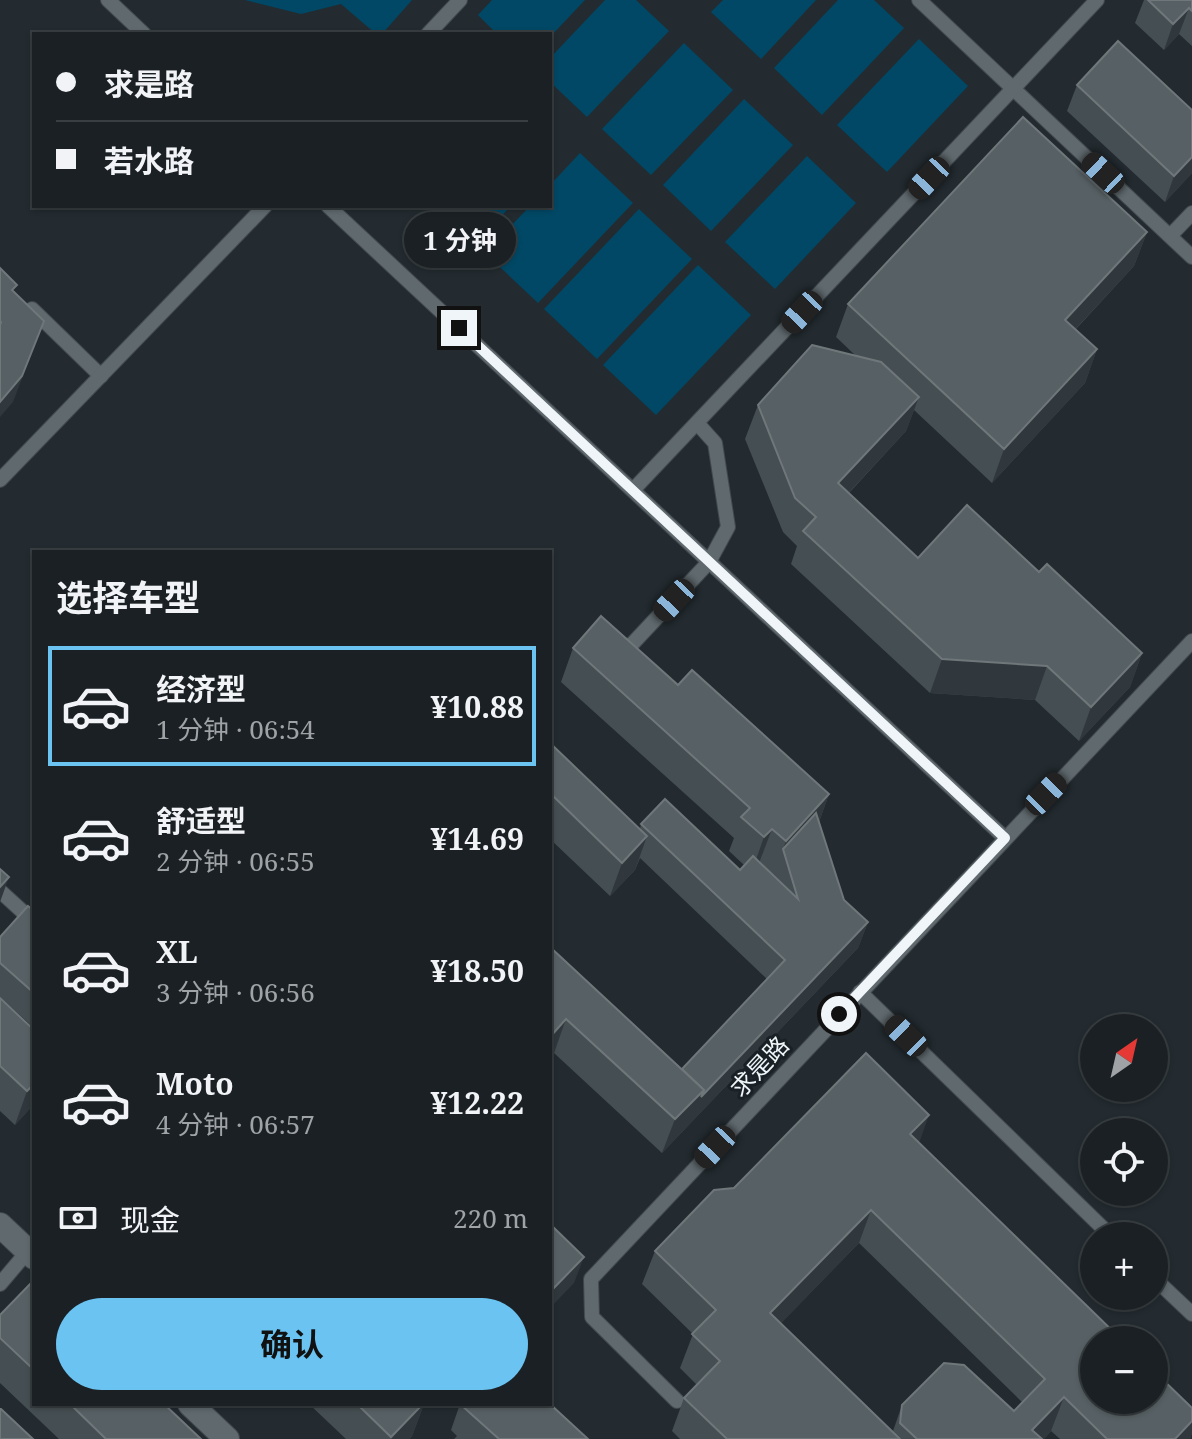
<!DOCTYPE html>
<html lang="zh">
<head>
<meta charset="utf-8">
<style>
  :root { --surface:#1a2024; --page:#272d31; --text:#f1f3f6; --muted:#9fa3a6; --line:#383e41; --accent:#6bc3f2 }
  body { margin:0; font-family:"Noto Serif","Noto Sans SC",serif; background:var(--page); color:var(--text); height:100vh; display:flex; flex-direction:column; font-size:30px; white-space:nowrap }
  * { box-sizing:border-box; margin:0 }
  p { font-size:26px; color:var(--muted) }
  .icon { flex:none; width:44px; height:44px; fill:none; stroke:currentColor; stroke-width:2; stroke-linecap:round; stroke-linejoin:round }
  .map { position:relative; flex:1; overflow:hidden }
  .side { position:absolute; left:32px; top:550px; width:520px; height:856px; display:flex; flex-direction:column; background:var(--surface); border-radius:0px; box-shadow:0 2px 6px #0004,0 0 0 2px var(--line) }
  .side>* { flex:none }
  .guide { position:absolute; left:32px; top:32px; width:520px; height:176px; border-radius:0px; box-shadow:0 2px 6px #0004,0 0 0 2px var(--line); display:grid; align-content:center; height:176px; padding:0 24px; background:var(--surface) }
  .needle { width:52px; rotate:34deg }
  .controls { position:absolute; left:1080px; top:1014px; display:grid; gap:16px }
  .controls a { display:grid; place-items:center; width:88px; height:88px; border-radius:50%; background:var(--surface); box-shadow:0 2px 6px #0004,0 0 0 2px var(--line); font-size:40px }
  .end { position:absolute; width:36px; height:36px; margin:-18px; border:10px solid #eff5f8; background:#111; box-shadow:0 0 0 4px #111 }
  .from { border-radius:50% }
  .bubble { position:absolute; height:56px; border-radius:28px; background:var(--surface); box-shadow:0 2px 6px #0004,0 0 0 2px var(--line); font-size:26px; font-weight:700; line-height:56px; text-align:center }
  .car { position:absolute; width:24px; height:48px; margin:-24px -12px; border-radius:10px; box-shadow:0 0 6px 2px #0007; background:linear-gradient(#222 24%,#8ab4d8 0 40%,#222 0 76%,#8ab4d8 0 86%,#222 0) }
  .guide b { display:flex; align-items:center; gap:28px; height:76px; font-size:30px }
  .guide b+b { border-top:2px solid var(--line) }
  .guide i { width:20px; height:20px; background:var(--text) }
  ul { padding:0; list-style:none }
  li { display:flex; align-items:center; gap:24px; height:120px; margin:0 16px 12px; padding:0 8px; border:4px solid transparent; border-radius:0px }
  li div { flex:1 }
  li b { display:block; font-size:30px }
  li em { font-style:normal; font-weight:700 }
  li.selected { border-color:var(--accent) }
  li>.icon { width:72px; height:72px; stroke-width:1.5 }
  h2 { padding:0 24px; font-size:36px; line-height:96px }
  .pay { display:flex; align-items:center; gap:20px; height:88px; padding:0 24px; font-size:30px }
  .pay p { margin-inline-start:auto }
  .button { display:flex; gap:16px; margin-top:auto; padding:16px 24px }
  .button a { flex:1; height:92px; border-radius:48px; background:var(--accent); color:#111; font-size:32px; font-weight:700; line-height:92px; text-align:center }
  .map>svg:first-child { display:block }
</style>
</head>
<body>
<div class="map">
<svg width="1192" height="1439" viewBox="0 0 1192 1439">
  <rect width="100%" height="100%" fill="#232b30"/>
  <g fill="#004865">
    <path d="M245 0H412L382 34H376L341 4 301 14Z"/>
    <path d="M492 0H585L550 37V34H497L478 15Z"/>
    <path d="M605 0H636L669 31 587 117 550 82V58Z"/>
    <path d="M723 0H816L761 59 711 12Z"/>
    <path d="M838 0H874L904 28 822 115 774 68Z"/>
    <path d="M919 39 968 86 887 172 837 125Z"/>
    <path d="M684 43 733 90 651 175 602 129Z"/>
    <path d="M744 99 793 145 711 231 663 185Z"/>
    <path d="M580 153 633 203 538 303 485 253 530 206H550V185Z"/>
    <path d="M807 156 856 203 775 289 725 242Z"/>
    <path d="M444 206H511L479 239Z"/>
    <path d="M639 209 692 259 597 359 544 309Z"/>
    <path d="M698 265 751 315 656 415 603 365Z"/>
  </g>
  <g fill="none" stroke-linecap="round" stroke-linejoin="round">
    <defs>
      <g id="lane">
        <path d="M108 0 144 34"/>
        <path d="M919 0 1192 257"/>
        <path d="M428 34 460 0"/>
        <path d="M328 206 1005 838"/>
        <path d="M1170 236 1192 213"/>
        <path d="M32 309 101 376"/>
        <path d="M0 480 265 206"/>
        <path d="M633 490 1097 0"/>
        <path d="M620 657 709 562 728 527 715 443 697 423"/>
        <path d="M0 891 34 922"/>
        <path d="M860 992 1111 1236"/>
        <path d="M1154 1278 1192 1314"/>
        <path d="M0 1284 28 1251"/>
        <path d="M677 1401 592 1317 591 1279 1192 641"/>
      </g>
      <g id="secondary">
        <path d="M0 1225 34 1257"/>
        <path d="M190 1404 227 1439"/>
      </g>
    </defs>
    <use href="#lane" stroke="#42494e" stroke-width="16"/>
    <use href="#secondary" stroke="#42494e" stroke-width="26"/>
    <use href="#lane" stroke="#5f696e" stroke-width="14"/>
    <use href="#secondary" stroke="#5f696e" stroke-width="24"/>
  </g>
  <g fill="#454e52" fill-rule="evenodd">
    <path d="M1144 0H1192V46L1179 34 1164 50 1135 23Z"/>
    <path d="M1077 85 1192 173 1165 202 1067 111Z"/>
    <path d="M1147 232 1134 266 1076 329 1097 349 1085 383 992 483 914 410 906 431 849 493 918 558 1039 572 1142 653 1130 687 1079 741 1035 700 930 693 791 564 797 546 783 532 745 439 758 405 856 356 836 337 848 304Z"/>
    <path d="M573 648 678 685 829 794 819 822 844 900 868 922 858 948 662 1153 554 1053 550 947 682 1069 767 979 640 858 635 870 610 896 550 839V743L640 829 641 824 740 870 744 865 729 851 734 838 561 682Z"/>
    <path d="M34 911V1028L0 997V937Z"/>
    <path d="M0 998 34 1030V1104L15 1125 0 1111Z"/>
    <path d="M919 1143 1192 1433 1190 1439H1060L1051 1431 1044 1439H680L672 1431 684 1398 697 1385 680 1368 693 1334 642 1284 655 1251 734 1188ZM859 1243 1022 1402 1014 1411 902 1405 893 1431 781 1323Z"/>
    <path d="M34 1280V1404H164L201 1439H59L0 1383V1315Z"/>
    <path d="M309 1404H424L412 1436 409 1439H346Z"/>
    <path d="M460 1404 588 1439H454L457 1436 451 1430Z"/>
  </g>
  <g fill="#30383d">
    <path d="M1189 8 1179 34 1164 50 1173 24Z"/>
    <path d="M1192 157V173L1165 202 1174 176Z"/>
    <path d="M1147 232 1134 266 1053 353 1065 320Z"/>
    <path d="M44 321 13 402 0 417V402Z"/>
    <path d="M1097 349 1085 383 992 483 1004 449Z"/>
    <path d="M919 397 906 431 826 517 838 483Z"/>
    <path d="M1142 653 1130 687 1079 741 1091 707Z"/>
    <path d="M942 659 1047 666 1035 700 930 693Z"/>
    <path d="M829 794 817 827 783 849 786 841Z"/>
    <path d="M772 829 759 863 752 871 764 837Z"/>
    <path d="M647 836 635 870 610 896 622 863Z"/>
    <path d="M9 877 0 902V887Z"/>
    <path d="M868 922 858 948 662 1153 675 1119Z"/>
    <path d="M566 1019 554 1053 550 1057V1037Z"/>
    <path d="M34 1084V1104L15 1125 27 1091Z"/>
    <path d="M929 1115 917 1149 910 1134Z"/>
    <path d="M871 1210 859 1243 758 1347 770 1313Z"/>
    <path d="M584 1257 574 1283 550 1308V1292Z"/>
    <path d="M1064 1397 1051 1431 1044 1439H1029L1032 1430Z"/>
    <path d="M423 1404H424L412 1436 409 1439H391Z"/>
    <path d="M1192 1421V1433L1190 1439H1175Z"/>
  </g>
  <g fill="#576064" stroke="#6f777b" stroke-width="2">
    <path d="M1148 0H1192V11L1189 8 1173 24Z"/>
    <path d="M1118 41 1192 110V157L1174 176 1077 85Z"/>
    <path d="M1023 117 1147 232 1065 320 1097 349 1004 449 848 304Z"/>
    <path d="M0 268 17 285 12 290 44 321 22 376 0 402V325L1 322 0 321Z"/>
    <path d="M812 345 881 362 919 397 838 483 918 558 967 505 1039 572 1047 564 1142 653 1091 707 1047 666 942 659 803 531 816 517 795 498 758 405Z"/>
    <path d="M601 616 678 685 692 670 829 794 786 841 772 829 764 837 741 817 750 808 573 648Z"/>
    <path d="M550 743 647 836 622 863 550 793Z"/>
    <path d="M665 799 740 870 753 856 798 899 783 849 816 813 844 900 868 922 701 1097 704 1090 682 1069 785 960 641 824Z"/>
    <path d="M0 869 9 877 0 887Z"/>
    <path d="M28 906 34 911V993L0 963V937Z"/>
    <path d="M550 947 704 1090 675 1119 566 1019 550 1037Z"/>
    <path d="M0 998 34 1030V1084L27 1091 0 1066Z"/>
    <path d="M866 1053 929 1115 910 1134 1122 1340H1094V1400H1154V1371L1192 1408V1421L1175 1439H1107L1064 1397 1032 1430 1042 1439H917L900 1423 902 1405 944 1363 964 1365 1014 1411 1045 1379 871 1210 770 1313 900 1439H727L684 1398 720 1361 692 1334 716 1310 655 1251 714 1190 734 1188Z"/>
    <path d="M550 1224 584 1257 550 1292Z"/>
    <path d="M34 1280V1370L0 1338V1315Z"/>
    <path d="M70 1404H164L201 1439H106Z"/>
    <path d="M357 1404H423L391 1437Z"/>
    <path d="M460 1404H550L588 1439H499Z"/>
    <path d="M0 1409H1L33 1439H0Z"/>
  </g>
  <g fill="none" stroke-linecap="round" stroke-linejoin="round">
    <path stroke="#eff5f8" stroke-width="10" d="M459 328 1005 838 839 1014"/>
  </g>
  <g text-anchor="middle" stroke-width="6" stroke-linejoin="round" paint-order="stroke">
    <g font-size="24" fill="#eff5f8" stroke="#192126">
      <text transform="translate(760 1067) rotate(-47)" y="8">求是路</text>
    </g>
  </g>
</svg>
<div class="controls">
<a><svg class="needle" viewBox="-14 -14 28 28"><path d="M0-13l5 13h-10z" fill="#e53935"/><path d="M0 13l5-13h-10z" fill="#9fa3a6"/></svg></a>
<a><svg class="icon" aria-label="locate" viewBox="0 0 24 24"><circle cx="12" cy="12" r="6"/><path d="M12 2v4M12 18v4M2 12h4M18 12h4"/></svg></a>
<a>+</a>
<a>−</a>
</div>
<i class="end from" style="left:839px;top:1014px"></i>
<i class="end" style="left:459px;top:328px"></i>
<div class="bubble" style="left:404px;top:212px;width:112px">1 分钟</div>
<i class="car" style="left:1103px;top:173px;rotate:313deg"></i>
<i class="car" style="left:929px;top:178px;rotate:223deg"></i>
<i class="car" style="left:802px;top:312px;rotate:223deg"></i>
<i class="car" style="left:674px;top:600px;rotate:223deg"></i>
<i class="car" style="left:1046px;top:794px;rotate:44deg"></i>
<i class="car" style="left:906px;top:1036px;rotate:314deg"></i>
<i class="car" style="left:715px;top:1147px;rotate:223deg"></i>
<div class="guide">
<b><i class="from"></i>求是路</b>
<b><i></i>若水路</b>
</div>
<section class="side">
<h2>选择车型</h2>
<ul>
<li class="selected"><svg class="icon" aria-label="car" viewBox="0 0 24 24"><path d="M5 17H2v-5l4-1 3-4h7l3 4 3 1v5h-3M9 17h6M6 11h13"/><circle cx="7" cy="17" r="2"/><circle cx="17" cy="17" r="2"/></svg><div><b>经济型</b><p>1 分钟 · 06:54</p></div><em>¥10.88</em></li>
<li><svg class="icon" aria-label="car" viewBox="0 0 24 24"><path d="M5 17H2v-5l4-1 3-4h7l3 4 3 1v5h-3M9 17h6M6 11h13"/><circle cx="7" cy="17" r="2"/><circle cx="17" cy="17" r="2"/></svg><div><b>舒适型</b><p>2 分钟 · 06:55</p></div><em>¥14.69</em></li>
<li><svg class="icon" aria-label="car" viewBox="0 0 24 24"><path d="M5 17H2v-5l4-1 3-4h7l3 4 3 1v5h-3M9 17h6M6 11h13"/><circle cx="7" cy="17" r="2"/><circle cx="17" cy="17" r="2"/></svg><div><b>XL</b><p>3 分钟 · 06:56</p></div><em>¥18.50</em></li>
<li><svg class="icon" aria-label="car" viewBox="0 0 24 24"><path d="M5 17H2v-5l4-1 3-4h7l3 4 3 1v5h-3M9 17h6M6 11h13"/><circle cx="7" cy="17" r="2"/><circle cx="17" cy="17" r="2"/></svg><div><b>Moto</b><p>4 分钟 · 06:57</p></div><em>¥12.22</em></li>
</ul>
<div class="pay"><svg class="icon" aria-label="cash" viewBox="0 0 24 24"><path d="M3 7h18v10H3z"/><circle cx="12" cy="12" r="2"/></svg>现金<p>220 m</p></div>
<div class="button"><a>确认</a></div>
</section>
</div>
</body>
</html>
